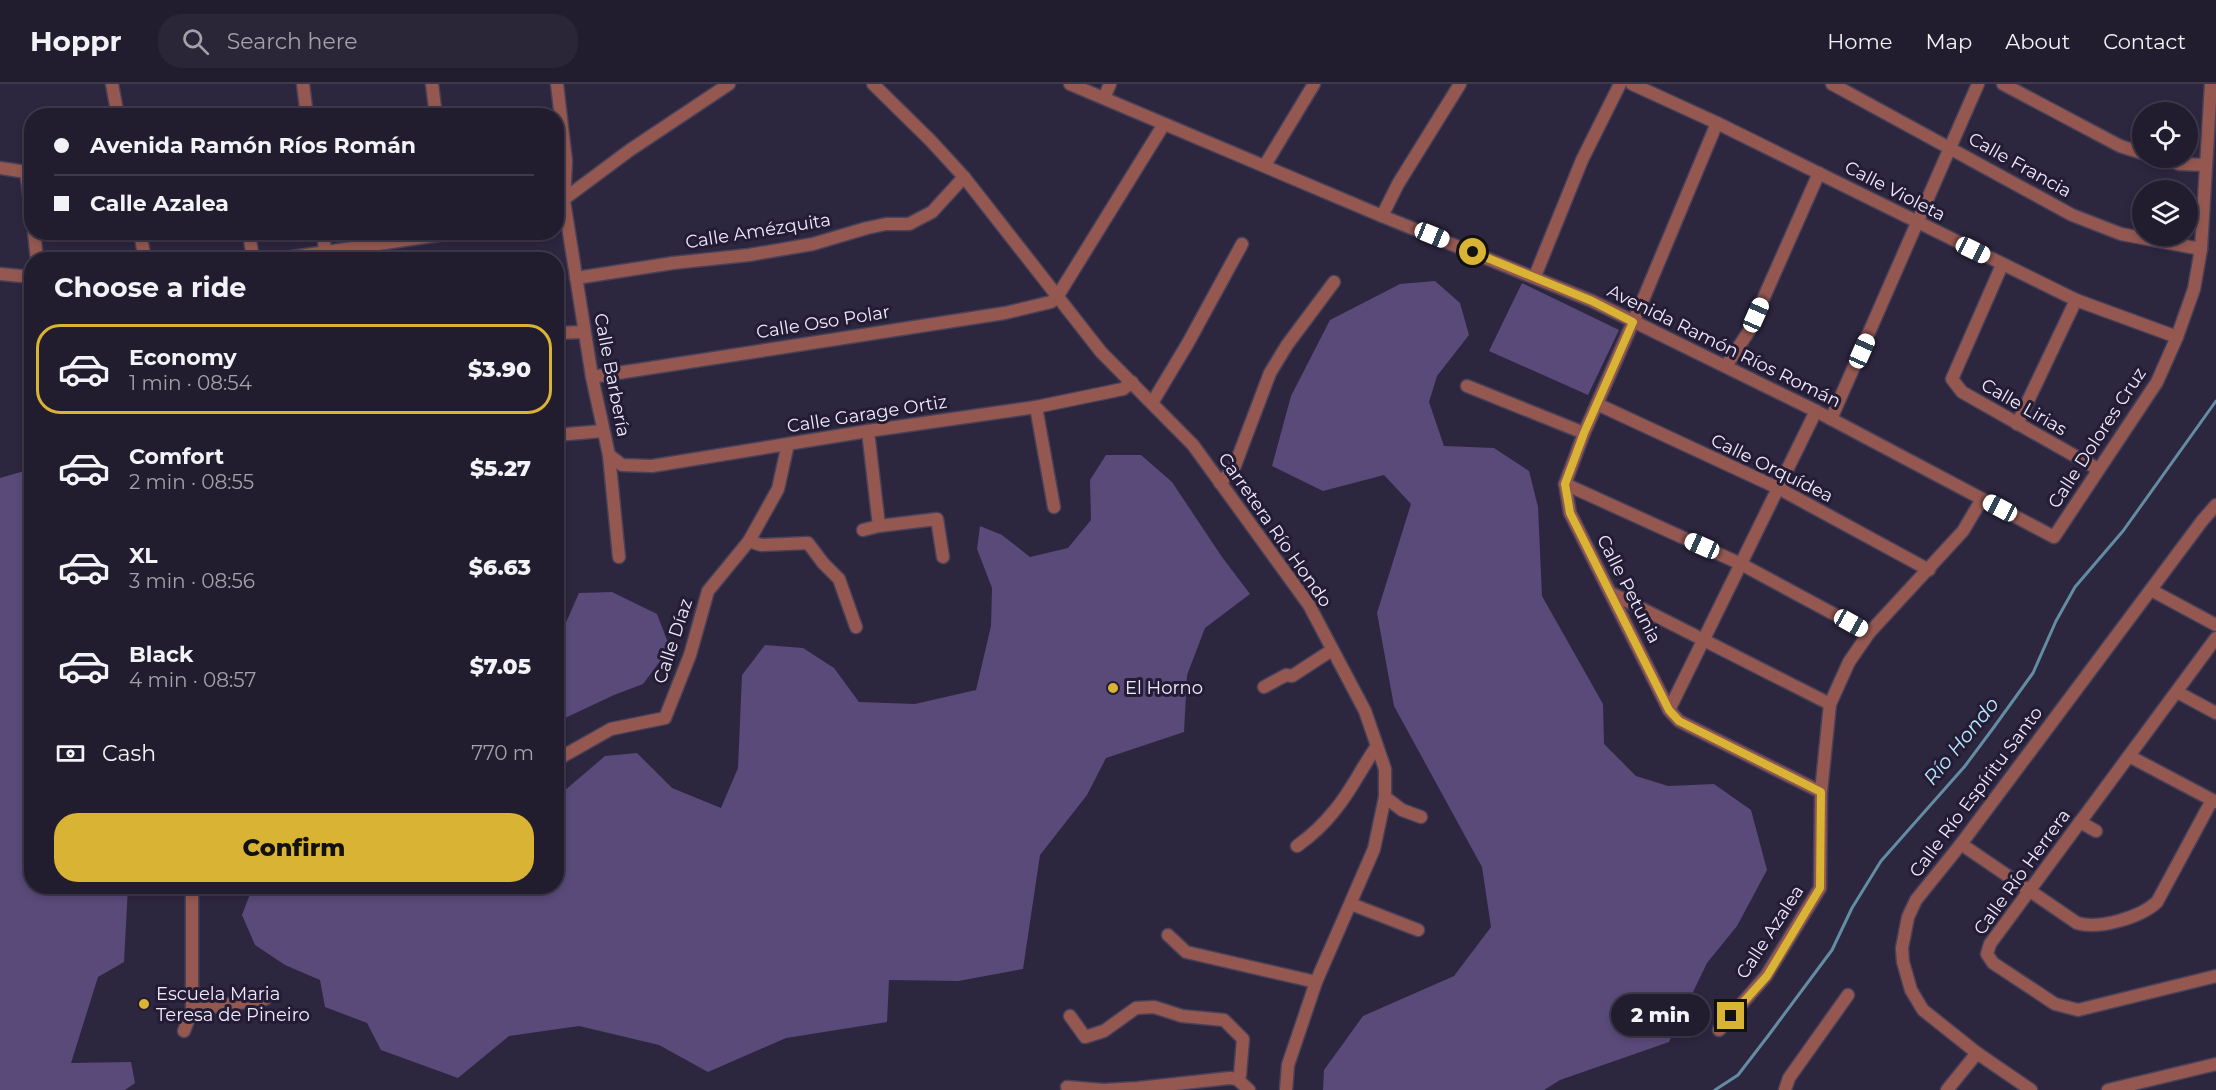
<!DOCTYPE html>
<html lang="en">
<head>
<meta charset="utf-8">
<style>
  :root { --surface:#221c2f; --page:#2a2537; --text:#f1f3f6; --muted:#a2a1aa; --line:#3f3a4b; --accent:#d9b334 }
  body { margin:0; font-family:Montserrat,sans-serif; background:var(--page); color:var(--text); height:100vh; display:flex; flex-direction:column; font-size:22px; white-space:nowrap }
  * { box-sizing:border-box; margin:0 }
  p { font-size:20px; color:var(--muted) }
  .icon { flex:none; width:33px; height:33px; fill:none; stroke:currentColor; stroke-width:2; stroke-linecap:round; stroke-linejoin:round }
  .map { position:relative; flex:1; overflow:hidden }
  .drawer { position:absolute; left:24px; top:168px; width:540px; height:642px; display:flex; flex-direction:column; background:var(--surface); border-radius:24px; box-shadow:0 3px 9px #0003,0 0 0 2px var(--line) }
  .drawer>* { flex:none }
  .top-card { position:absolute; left:24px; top:24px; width:540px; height:132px; border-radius:24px; box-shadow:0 3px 9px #0003,0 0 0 2px var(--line); display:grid; align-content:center; height:132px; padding:0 30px; background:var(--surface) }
  .fabs { position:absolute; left:2132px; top:18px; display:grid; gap:12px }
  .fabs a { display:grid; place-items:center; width:66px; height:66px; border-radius:50%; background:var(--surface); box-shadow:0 3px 9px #0003,0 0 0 2px var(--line); font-size:30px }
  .end { position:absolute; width:27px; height:27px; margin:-14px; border:8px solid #d9b334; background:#111; box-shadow:0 0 0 3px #111 }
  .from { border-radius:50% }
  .bubble { position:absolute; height:42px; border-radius:21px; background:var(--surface); box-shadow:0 3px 9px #0003,0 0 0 2px var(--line); font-size:20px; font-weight:800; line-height:42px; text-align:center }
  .car { position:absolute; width:18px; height:36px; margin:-18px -9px; border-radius:8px; box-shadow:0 0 4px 2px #0007; background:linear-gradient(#fff 24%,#345 0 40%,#fff 0 76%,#345 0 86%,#fff 0) }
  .top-card b { display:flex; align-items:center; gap:21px; height:57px; font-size:22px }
  .top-card b+b { border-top:2px solid var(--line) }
  .top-card i { width:15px; height:15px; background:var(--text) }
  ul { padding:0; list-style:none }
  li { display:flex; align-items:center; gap:18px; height:90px; margin:0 12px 9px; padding:0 18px; border:3px solid transparent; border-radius:24px }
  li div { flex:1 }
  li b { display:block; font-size:22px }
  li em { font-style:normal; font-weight:800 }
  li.active { border-color:var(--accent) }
  li>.icon { width:54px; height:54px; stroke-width:1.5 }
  h2 { padding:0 30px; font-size:27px; line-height:72px }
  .pay { display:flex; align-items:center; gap:15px; height:66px; padding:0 30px; font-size:22px }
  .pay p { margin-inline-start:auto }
  .action { display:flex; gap:12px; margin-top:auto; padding:12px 30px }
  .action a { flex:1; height:69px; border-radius:24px; background:var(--accent); color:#111; font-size:24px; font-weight:800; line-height:69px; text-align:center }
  header { display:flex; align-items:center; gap:36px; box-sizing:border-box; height:84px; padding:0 30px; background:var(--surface); border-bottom:2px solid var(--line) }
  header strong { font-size:28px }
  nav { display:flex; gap:33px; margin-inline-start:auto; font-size:21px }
  .search { width:420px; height:54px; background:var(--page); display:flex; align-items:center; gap:15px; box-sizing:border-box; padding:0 21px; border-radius:24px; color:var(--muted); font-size:22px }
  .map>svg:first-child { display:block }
</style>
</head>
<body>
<header>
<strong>Hoppr</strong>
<div class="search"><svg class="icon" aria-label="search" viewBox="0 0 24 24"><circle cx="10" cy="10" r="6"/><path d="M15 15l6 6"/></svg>Search here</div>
<nav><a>Home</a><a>Map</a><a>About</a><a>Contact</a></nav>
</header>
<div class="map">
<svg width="2216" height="1006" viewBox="0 0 2216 1006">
  <rect width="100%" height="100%" fill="#2d263f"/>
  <g fill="#594a7a">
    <path d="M1435 197 1460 219 1469 251 1437 292 1429 318 1444 362 1494 364 1529 387 1538 423 1542 512 1603 620 1604 660 1636 692 1668 702 1714 700 1751 726 1767 786 1737 842 1707 879 1669 958 1560 996 1544 1006H1323L1324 986 1363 932 1454 892 1491 843 1482 783 1394 622 1377 529 1411 420 1384 391 1323 407 1272 382 1291 312 1330 236 1400 200Z"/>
    <path d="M1522 199 1619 246 1588 311 1489 267Z"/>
    <path d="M1106 371H1141L1172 398 1222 473 1250 510 1205 544 1187 591 1184 648 1106 674 1087 711 1040 771 1023 885 958 897 889 896 887 938 786 954 708 988 659 961 579 942 509 952 458 994 381 966 367 939 325 923 320 896 285 881 255 861 242 831 250 810 247 803 556 802 557 713 605 672 637 669 672 704 721 724 738 684 742 591 765 561 803 564 834 584 859 618 915 620 976 606 991 542 992 504 977 465 980 442 1002 451 1030 473 1068 464 1091 436 1090 396Z"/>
    <path d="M31 385 32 802 128 803 124 878 98 893 71 979 131 978 135 999 125 1006H0V394Z"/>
    <path d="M612 508 657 530 670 564 643 600 614 611 563 635 557 636V559L579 509Z"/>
  </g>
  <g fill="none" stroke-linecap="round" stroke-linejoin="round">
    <path stroke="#638da2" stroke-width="3" d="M1715 1006 1738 991 1768 952 1832 866 1852 824 1881 777 1965 682 1994 643 2033 589 2056 537 2075 503 2123 447 2216 317"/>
    <defs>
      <g id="minor">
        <path d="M112 0 118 32"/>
        <path d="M303 0 307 32"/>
        <path d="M432 0 436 32"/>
        <path d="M557 0 566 77 564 117 592 293 609 371 619 473"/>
        <path d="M873 0 931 57 964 93 1101 268 1193 361 1309 521 1365 627 1385 685V713L1374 765 1316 898 1288 981 1286 1006"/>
        <path d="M1070 0 1382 132 1592 217 1816 327 2054 453 2157 298 2177 253 2194 205 2201 165 2211 0"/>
        <path d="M1632 0 1717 39 2076 216 2177 253"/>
        <path d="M1832 0 2072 131 2121 150 2201 165"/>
        <path d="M2003 0 2120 62 2142 69"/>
        <path d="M1104 14 1110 0"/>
        <path d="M1717 39 1645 211 1584 349 1565 400 1570 429 1669 626 1679 637 1821 708"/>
        <path d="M2158 74 2180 80 2206 81"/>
        <path d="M1265 81 1314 0"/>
        <path d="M0 84 26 88 32 131"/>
        <path d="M560 118 630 66 729 0"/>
        <path d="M1382 132 1398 100 1460 0"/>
        <path d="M34 148 37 176"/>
        <path d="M140 148 145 176"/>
        <path d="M249 148 253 176"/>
        <path d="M323 148 325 167"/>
        <path d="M273 176 458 148"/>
        <path d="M2002 181 1952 295 1962 308 2098 385"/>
        <path d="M0 190 32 193"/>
        <path d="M1535 192 1582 76 1620 0"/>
        <path d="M576 194 673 179 749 171 813 160 867 144 886 140H909L932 128 964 93"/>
        <path d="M556 249 584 248"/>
        <path d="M1726 282 1749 247 1819 89"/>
        <path d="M592 293 1005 229 1051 218 1057 213 1164 40"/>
        <path d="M1467 302 1584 349"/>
        <path d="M1152 319 1188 259 1242 160"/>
        <path d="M1597 320 1778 404 1929 486"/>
        <path d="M1036 323 1054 423"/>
        <path d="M1831 335 1978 0"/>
        <path d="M2017 340 2076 216"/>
        <path d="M868 347 879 442"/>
        <path d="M556 351 603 347"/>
        <path d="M609 371 622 381 652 382 868 347 1036 323 1123 305 1132 298"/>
        <path d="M1220 399 1234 384 1270 289 1287 261 1334 198"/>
        <path d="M1565 400 1741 480 1869 549"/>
        <path d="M863 446 879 442 937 435 943 473"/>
        <path d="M749 457 761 461 808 459 823 479 839 495 856 543"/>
        <path d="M2151 506 2216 541"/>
        <path d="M1611 509 1830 620"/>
        <path d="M2216 554 1990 860 1987 870 1993 879 2055 920 2078 926 2216 892"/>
        <path d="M1264 603 1286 591 1292 592 1332 566"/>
        <path d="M2177 608 2216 629"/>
        <path d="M1669 626 1816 327"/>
        <path d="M2129 672 2216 718"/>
        <path d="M556 676 611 645 665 634 690 571 708 507 749 457 778 405 788 360"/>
        <path d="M1385 713 1402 726 1421 733"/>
        <path d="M2080 738 2096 747"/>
        <path d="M1961 760 2077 839C2099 846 2141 833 2157 818L2212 716"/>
        <path d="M1297 762C1311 752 1324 740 1335 726 1351 707 1362 683 1377 662"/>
        <path d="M1351 820 1418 846"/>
        <path d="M1168 851 1186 868 1316 898"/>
        <path d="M192 926 265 915"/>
        <path d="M1070 932 1085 953 1104 947 1136 924 1154 923 1182 932 1224 936 1243 955 1240 991 1237 995"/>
        <path d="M1719 946 1766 892 1820 804 1821 708 1830 620 1849 578 1869 549 1963 447 1982 415"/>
        <path d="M184 947 192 926V802"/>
        <path d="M1067 1003 1103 1006"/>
        <path d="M1104 1006 1138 1004 1230 994 1237 995 1249 1006"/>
        <path d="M1785 1006 1789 994 1848 911"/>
        <path d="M1947 1006 1977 969"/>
        <path d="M2031 1006 1977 969 1923 926 1911 906 1903 878 1902 864 1908 833 1916 816 1961 760 2202 437 2216 421"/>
        <path d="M2108 1006 2216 980"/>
      </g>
    </defs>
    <use href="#minor" stroke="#484159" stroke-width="15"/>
    <use href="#minor" stroke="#945851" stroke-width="12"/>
  </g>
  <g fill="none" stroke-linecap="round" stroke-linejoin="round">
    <path stroke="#d9b334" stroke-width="8" d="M1473 168 1592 217 1633 238 1584 349 1565 400 1570 429 1669 626 1679 637 1821 708 1820 804 1767 892 1731 932"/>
  </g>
  <g fill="#d9b334" stroke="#231c34" stroke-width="2">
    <circle cx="1113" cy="604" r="6"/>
    <circle cx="144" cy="920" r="6"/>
  </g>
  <g text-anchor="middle" stroke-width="6" stroke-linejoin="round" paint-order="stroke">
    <g font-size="18" fill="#eeeafb" stroke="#231c34">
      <text transform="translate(2020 81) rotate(29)" y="6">Calle Francia</text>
      <text transform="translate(1895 107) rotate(27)" y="6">Calle Violeta</text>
      <text transform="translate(758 147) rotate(-9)" y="6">Calle Amézquita</text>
      <text transform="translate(823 238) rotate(-9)" y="6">Calle Oso Polar</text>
      <text transform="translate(1724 262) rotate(26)" y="6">Avenida Ramón Ríos Román</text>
      <text transform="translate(612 291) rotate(79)" y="6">Calle Barbería</text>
      <text transform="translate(2024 323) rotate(30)" y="6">Calle Lirias</text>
      <text transform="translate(867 330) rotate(-9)" y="6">Calle Garage Ortiz</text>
      <text transform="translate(2097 354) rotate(-57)" y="6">Calle Dolores Cruz</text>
      <text transform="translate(1772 384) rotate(26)" y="6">Calle Orquídea</text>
      <text transform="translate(1275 446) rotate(55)" y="6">Carretera Río Hondo</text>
      <text transform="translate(1629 505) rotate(63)" y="6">Calle Petunia</text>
      <text transform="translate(673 557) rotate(-72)" y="6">Calle Díaz</text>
      <text transform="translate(1976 708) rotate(-53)" y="6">Calle Río Espíritu Santo</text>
      <text transform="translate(2022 788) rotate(-54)" y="6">Calle Río Herrera</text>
      <text transform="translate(1770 848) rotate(-57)" y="6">Calle Azalea</text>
    </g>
    <g font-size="18" fill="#eeeafb" stroke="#231c34" text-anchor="start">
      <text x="1125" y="610">El Horno</text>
      <text x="156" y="916">Escuela Maria<tspan x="156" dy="21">Teresa de Pineiro</tspan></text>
    </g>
    <g font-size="20" font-style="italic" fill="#b6e9ff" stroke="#231c34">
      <text transform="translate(1961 657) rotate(-51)" y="7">Río Hondo</text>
    </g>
  </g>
</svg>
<div class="fabs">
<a><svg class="icon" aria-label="locate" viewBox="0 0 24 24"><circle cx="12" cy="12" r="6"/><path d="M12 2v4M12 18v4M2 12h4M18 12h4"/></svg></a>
<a><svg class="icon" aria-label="layers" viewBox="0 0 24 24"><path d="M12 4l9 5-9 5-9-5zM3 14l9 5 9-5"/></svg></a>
</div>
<i class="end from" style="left:1473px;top:168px"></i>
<i class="end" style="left:1731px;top:932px"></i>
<div class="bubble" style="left:1611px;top:910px;width:99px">2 min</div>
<i class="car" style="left:1432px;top:151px;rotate:112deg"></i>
<i class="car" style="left:1973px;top:166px;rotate:116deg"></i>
<i class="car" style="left:1756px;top:231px;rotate:24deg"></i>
<i class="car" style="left:1862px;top:267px;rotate:24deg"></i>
<i class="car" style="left:2000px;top:424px;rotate:298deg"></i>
<i class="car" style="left:1702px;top:462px;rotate:294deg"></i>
<i class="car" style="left:1851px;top:539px;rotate:119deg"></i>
<div class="top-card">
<b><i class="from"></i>Avenida Ramón Ríos Román</b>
<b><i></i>Calle Azalea</b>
</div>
<section class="drawer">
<h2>Choose a ride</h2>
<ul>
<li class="active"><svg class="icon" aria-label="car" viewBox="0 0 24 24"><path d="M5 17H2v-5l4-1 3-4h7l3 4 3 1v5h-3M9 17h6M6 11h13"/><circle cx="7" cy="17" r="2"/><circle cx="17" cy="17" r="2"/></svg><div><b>Economy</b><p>1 min · 08:54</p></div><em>$3.90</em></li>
<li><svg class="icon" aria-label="car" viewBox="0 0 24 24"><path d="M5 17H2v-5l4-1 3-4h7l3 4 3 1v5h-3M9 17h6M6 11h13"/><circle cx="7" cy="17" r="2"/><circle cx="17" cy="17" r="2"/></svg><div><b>Comfort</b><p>2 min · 08:55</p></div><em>$5.27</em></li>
<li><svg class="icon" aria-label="car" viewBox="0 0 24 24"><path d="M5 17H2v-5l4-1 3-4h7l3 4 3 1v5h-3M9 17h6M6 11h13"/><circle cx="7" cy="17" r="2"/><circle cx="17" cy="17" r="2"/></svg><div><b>XL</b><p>3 min · 08:56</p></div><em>$6.63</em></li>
<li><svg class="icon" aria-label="car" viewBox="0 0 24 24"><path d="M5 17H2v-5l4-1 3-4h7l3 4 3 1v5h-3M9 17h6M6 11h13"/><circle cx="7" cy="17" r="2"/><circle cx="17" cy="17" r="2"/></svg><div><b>Black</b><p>4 min · 08:57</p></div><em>$7.05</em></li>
</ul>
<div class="pay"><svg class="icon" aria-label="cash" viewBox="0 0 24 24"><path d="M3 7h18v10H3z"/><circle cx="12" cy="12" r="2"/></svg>Cash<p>770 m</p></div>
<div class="action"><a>Confirm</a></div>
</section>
</div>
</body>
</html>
